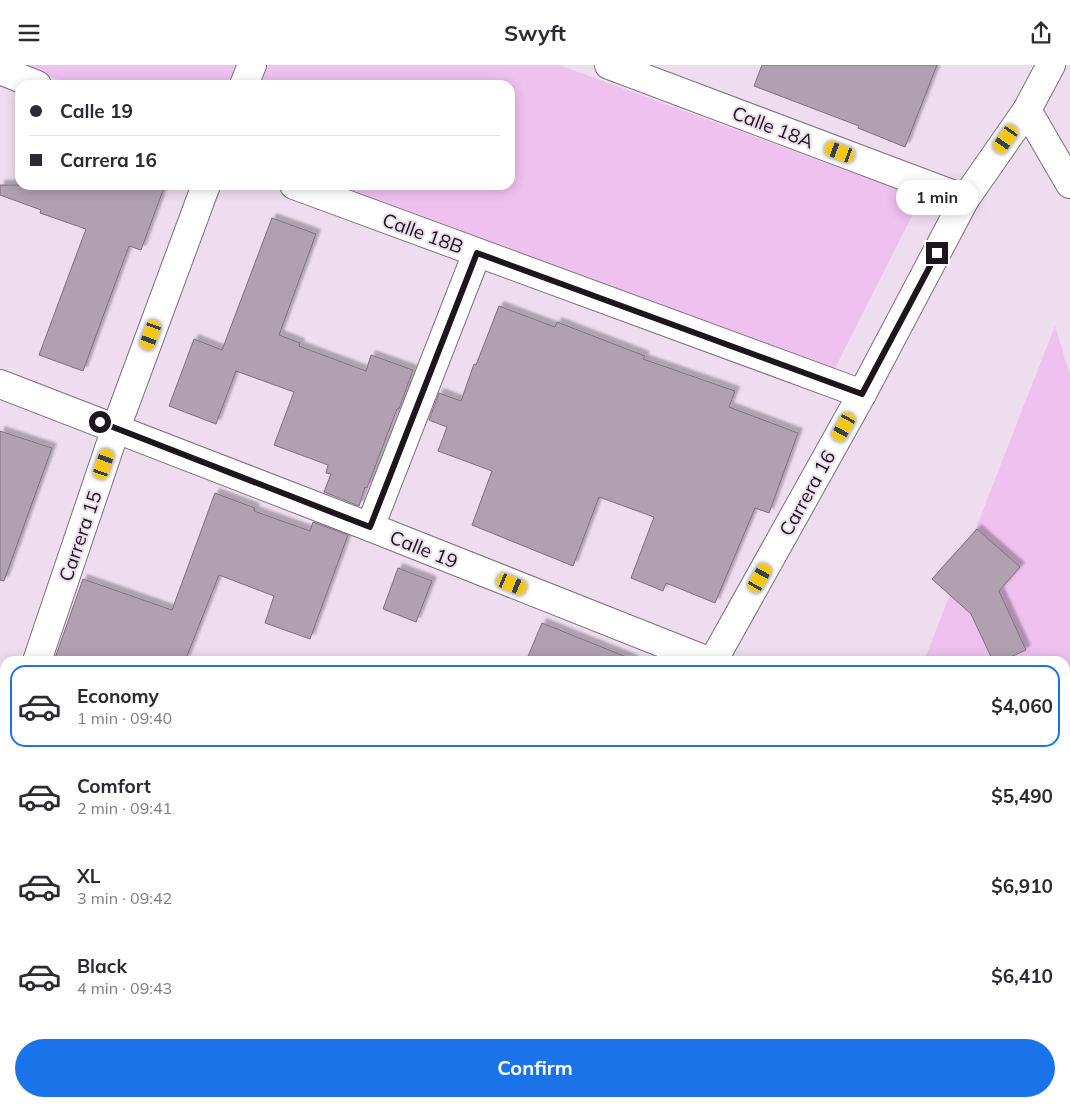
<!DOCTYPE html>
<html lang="en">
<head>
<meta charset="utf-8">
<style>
  :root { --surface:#fff; --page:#f7f7f7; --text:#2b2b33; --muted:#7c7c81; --line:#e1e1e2; --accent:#1a73e8 }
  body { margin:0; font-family:Mulish,sans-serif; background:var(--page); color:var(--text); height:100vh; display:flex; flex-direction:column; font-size:19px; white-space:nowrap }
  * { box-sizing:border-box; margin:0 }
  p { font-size:16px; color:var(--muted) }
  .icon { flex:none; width:28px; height:28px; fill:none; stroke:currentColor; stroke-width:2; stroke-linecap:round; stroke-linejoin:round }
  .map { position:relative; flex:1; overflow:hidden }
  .panel { position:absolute; left:0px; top:591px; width:1070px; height:451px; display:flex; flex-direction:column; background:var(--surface); border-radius:15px 15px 0 0; box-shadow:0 2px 12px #0003 }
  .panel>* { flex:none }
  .guide { position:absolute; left:15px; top:15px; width:500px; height:110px; border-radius:15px; box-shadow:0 2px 12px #0003; display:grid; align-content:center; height:110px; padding:0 15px; background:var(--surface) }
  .end { position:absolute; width:22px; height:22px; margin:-11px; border:6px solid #1d171d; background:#fff; box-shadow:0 0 0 2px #fff }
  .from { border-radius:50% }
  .bubble { position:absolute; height:35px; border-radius:18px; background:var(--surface); box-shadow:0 2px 12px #0003; font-size:16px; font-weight:700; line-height:35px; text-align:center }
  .car { position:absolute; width:15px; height:30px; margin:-15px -8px; border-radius:6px; box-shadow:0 0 4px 1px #0007; background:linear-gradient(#f5c518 24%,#345 0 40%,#f5c518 0 76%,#345 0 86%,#f5c518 0) }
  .guide b { display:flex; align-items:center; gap:18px; height:48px; font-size:19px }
  .guide b+b { border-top:1px solid var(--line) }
  .guide i { width:12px; height:12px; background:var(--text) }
  ul { padding:9px 0 0; list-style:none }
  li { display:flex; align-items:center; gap:15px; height:82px; margin:0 10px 8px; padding:0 5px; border:2px solid transparent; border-radius:15px }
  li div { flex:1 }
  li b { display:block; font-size:19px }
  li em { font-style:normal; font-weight:700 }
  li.on { border-color:var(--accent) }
  li>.icon { width:45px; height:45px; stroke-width:1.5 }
  .cta { display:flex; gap:10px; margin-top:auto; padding:10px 15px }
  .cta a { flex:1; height:58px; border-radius:30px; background:var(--accent); color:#fff; font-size:20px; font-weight:700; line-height:58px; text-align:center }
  header { display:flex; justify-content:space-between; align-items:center; height:65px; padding:0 15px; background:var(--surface); font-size:22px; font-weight:700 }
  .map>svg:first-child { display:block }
</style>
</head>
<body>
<header><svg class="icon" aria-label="menu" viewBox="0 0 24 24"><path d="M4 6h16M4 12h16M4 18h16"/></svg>Swyft<svg class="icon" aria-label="share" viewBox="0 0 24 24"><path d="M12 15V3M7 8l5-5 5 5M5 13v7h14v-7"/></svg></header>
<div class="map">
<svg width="1070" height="1042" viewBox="0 0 1070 1042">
  <defs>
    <filter id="shadow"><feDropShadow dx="4.5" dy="-4.5" stdDeviation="1" flood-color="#0004"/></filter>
  </defs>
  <rect width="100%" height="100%" fill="#ede"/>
  <g fill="#eec1ef">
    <path d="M20 0H238L230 20H71Z"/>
    <path d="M265 0H559L921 133 833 307 331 120H510V20H258Z"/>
    <path d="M1055 261 1070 310V1042H748L750 1038H1065V596H924Z"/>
  </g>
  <g fill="#b0a0b0" stroke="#7f7080" filter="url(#shadow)">
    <path d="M762 0H937L905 82 858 63 859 61 754 21Z"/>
    <path d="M0 120H165L141 185 129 181 83 306 39 290 86 164 40 148 41 145 0 130Z"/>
    <path d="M272 153 316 169 279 270 300 278 299 281 366 306 371 290 413 305 399 344H397L367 423 365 422 359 441 324 427 331 409 326 408 328 400 274 380 294 327 236 306 216 359 169 341 194 274 222 285Z"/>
    <path d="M499 241 555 262 557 257 645 291 643 294 735 326 729 342 798 368 769 448 755 443 715 538 666 518 663 526 631 513 654 452 599 432 573 501 472 460 492 406 438 386 447 362 429 355 439 328 461 336 474 299 476 300Z"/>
    <path d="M0 366 52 383 4 516 0 515Z"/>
    <path d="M215 428 255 443 254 446 310 466 313 457 348 470 310 574 265 558 274 531 219 510 185 596H54L83 514 172 545Z"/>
    <path d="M977 464 1020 502 999 526 1026 585 1002 596H993L971 549 932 514Z"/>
    <path d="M398 503 432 516 416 557 383 544Z"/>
    <path d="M542 558 634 595 633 596H526Z"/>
  </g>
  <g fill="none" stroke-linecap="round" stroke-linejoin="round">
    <defs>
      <g id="street">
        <path d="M609 0 965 134"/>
        <path d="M0 5 37 20"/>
        <path d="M244 20 252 0"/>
        <path d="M1027 45 1070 119"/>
        <path d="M294 120 862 329"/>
        <path d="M0 319 370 462 708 596"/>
        <path d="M370 462 477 188"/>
        <path d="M37 596 116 363 206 120"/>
        <path d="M713 596 862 329 965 134 1027 45 1051 0"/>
        <path d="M0 631 5 632"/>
        <path d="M0 697 5 684"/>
        <path d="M0 964 5 966"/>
        <path d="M182 1038 193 1042"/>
        <path d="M531 1042 532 1038"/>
      </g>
    </defs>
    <use href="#street" stroke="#7f6f7f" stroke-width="30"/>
    <use href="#street" stroke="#fff" stroke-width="28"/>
  </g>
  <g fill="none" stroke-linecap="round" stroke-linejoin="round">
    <path stroke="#1d171d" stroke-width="6" d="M100 357 370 462 477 188 862 329 937 188"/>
  </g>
  <g text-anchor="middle" stroke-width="4" stroke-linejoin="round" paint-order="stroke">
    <g font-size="19" fill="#1d171d" stroke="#ede">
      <text transform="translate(773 62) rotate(21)" y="7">Calle 18A</text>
      <text transform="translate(423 168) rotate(20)" y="7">Calle 18B</text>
      <text transform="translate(807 428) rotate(-61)" y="7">Carrera 16</text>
      <text transform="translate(80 471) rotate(-71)" y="7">Carrera 15</text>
      <text transform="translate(424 484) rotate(22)" y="7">Calle 19</text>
    </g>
  </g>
</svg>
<i class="end from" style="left:100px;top:357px"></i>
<i class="end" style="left:937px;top:188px"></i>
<div class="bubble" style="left:896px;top:115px;width:82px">1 min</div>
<i class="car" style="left:1006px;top:74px;rotate:215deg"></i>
<i class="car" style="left:840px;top:87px;rotate:290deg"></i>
<i class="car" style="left:151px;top:270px;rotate:200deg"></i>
<i class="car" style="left:844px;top:362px;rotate:209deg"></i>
<i class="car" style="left:104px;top:399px;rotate:19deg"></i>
<i class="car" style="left:760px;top:513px;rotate:29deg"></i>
<i class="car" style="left:512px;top:519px;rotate:112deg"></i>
<div class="guide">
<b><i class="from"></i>Calle 19</b>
<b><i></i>Carrera 16</b>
</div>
<section class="panel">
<ul>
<li class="on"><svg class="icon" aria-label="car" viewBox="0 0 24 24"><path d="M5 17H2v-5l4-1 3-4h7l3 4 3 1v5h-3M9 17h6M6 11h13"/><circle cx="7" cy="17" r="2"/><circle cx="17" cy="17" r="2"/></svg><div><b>Economy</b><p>1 min · 09:40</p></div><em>$4,060</em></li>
<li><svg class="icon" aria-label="car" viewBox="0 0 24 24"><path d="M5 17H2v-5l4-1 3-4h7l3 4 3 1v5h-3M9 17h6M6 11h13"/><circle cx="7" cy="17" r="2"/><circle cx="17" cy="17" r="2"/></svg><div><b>Comfort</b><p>2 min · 09:41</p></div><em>$5,490</em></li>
<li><svg class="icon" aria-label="car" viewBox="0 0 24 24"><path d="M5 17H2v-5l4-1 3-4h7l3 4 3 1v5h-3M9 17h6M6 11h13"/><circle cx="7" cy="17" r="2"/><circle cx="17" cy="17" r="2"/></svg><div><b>XL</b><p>3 min · 09:42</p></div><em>$6,910</em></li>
<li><svg class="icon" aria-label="car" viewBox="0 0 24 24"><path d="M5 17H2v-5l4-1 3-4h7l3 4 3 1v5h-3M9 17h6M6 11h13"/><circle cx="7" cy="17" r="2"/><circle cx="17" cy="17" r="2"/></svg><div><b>Black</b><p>4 min · 09:43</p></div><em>$6,410</em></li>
</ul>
<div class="cta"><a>Confirm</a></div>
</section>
</div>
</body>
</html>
